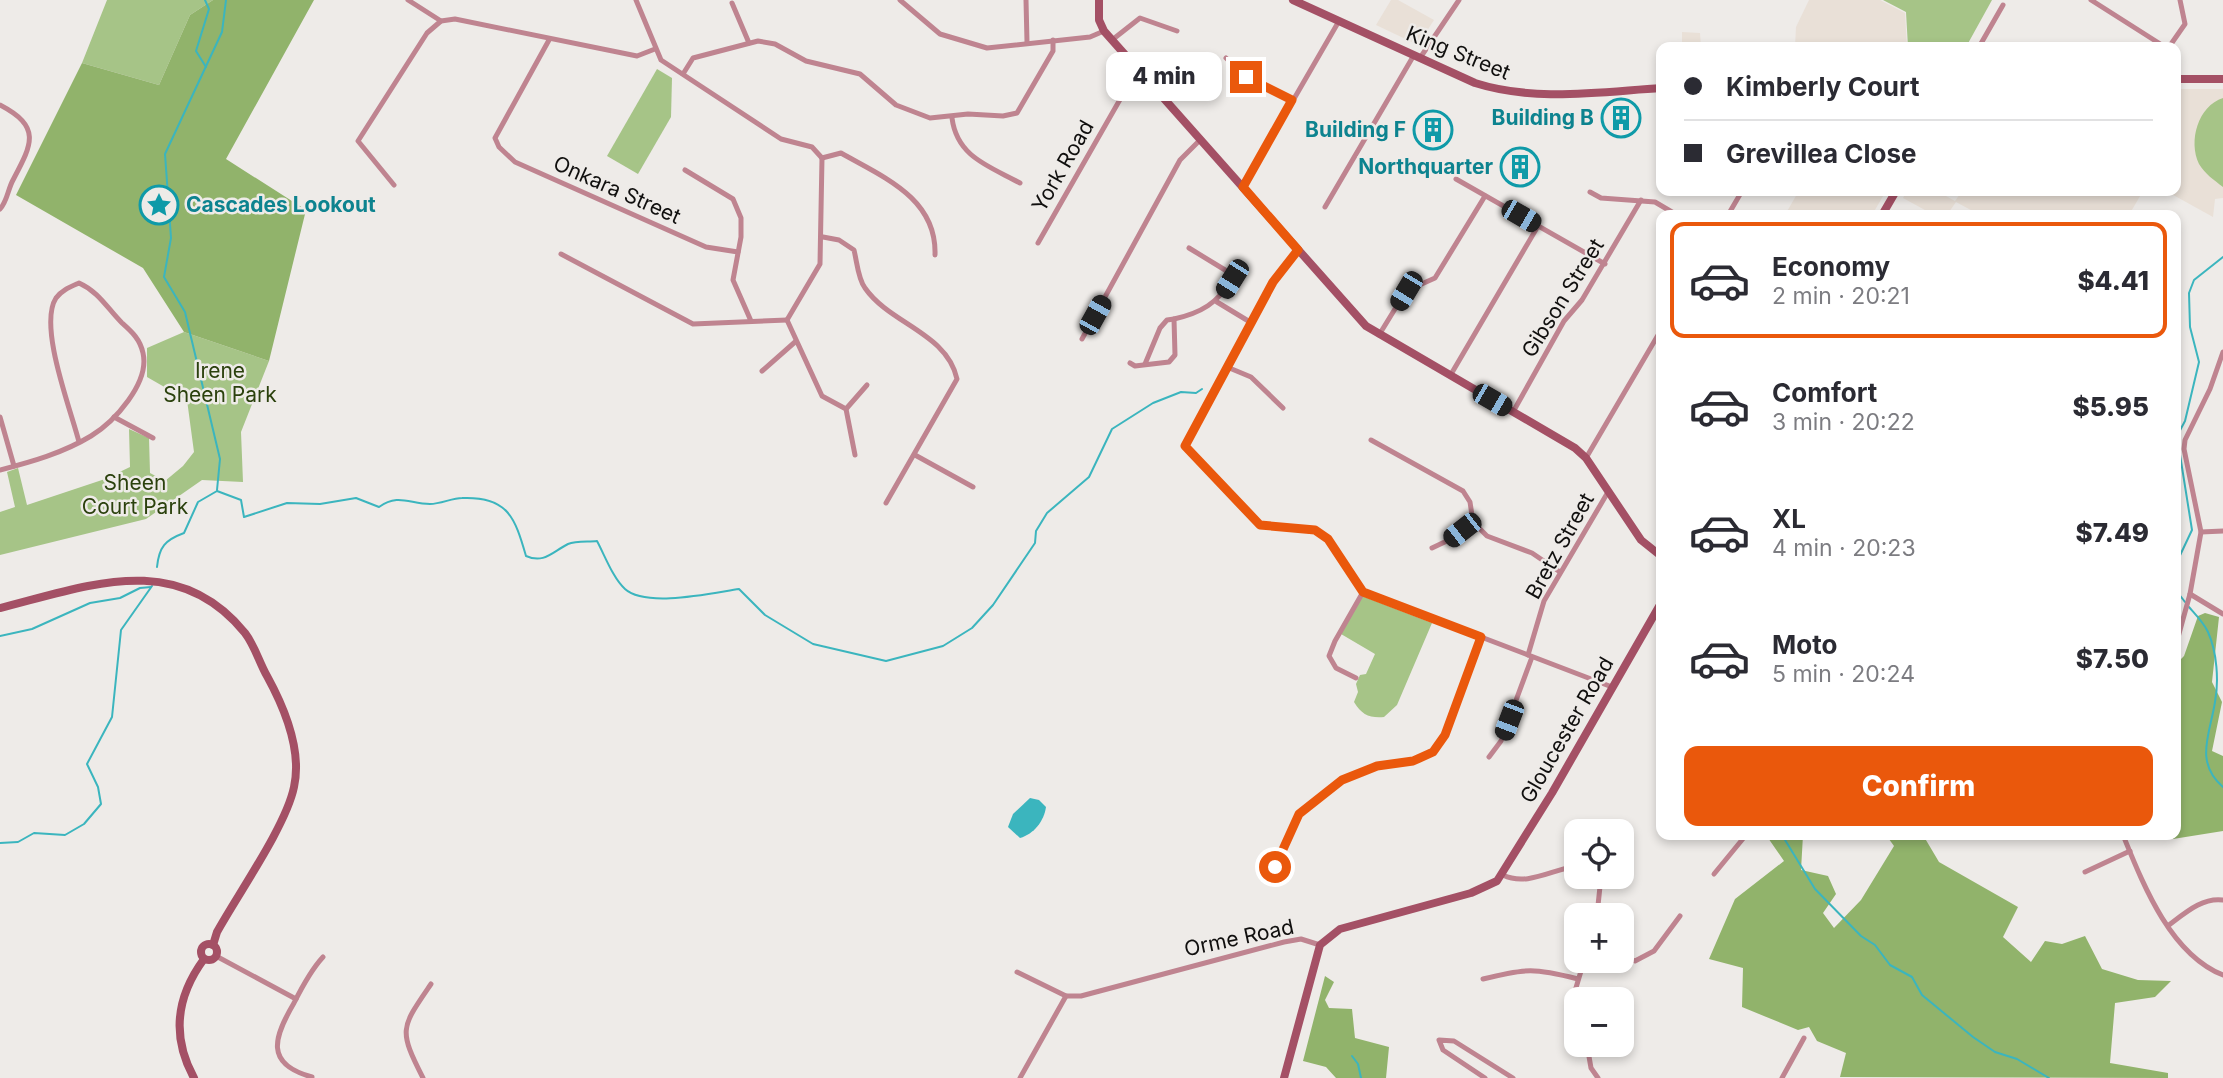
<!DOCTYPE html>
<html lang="en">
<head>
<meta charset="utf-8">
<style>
  :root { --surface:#fff; --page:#f7f7f7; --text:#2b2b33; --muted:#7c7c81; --line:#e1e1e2; --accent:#ea580c }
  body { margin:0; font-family:Inter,sans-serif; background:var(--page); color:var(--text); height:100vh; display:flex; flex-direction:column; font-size:26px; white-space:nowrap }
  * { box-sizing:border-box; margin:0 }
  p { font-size:23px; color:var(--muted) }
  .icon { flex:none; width:38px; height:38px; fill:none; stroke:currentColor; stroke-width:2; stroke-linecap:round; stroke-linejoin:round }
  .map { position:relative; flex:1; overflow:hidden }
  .sheet { position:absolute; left:1656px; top:210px; width:525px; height:630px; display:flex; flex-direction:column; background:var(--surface); border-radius:14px; box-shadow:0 4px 10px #0003 }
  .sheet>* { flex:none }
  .guide { position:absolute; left:1656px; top:42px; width:525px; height:154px; border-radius:14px; box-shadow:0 4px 10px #0003; display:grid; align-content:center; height:154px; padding:0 28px; background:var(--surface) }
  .fabs { position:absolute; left:1564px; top:819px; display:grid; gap:14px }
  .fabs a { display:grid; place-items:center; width:70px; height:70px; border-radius:14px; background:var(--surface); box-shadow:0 4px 10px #0003; font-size:35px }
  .end { position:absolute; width:32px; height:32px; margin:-16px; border:9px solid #ea580c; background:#fff; box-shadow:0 0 0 4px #fff }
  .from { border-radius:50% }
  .bubble { position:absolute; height:49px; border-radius:14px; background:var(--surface); box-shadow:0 4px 10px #0003; font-size:23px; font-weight:800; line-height:49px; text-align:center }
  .car { position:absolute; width:21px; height:42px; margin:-21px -10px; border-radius:9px; box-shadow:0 0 5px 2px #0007; background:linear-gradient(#222 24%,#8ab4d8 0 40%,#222 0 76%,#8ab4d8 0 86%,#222 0) }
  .guide b { display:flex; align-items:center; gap:24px; height:66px; font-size:26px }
  .guide b+b { border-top:2px solid var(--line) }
  .guide i { width:18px; height:18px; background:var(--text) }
  ul { padding:12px 0 0; list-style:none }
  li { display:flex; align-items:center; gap:21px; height:116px; margin:0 14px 10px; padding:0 14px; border:4px solid transparent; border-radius:14px }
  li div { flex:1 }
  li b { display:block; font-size:26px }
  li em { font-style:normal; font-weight:800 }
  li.selected { border-color:var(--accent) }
  li>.icon { width:63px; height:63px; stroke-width:1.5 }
  .cta { display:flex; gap:14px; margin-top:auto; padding:14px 28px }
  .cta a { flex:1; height:80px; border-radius:14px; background:var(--accent); color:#fff; font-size:28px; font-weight:800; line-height:80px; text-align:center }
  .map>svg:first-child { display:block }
</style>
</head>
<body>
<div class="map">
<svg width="2223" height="1078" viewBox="0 0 2223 1078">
  <rect width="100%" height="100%" fill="#eeebe8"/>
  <g fill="#e9e0d7">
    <path d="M1391 0H1398L1434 20 1421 40 1416 44 1376 25Z"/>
    <path d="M1809 0H1880L1905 13 1907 47H1795L1796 27Z"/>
    <path d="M1682 32 1700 33 1701 47H1682Z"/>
    <path d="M2175 89H2223V198L2215 199 2213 217 2166 191H2175Z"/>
    <path d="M1847 191H1886L1872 215H1785L1797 194Z"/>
    <path d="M1907 191H1937L1955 201 1962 191H2143L2129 215H1980L1956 202 1947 215H1934L1903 198Z"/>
  </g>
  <g fill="#a6c487">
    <path d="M107 0H213L190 15 159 85 82 63Z"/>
    <path d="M1883 0H1992L1966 47H1908L1906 12Z"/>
    <path d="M657 69 672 78 671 117 638 174 607 156Z"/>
    <path d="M2223 98V187C2214 180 2205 174 2199 164 2188 141 2198 106 2223 98Z"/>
    <path d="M184 332 269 361 241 432 243 482 202 480 146 519 0 555V512L15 507 7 472 18 468 27 505 105 479 130 467 129 429 149 438 150 473 165 481 183 466 194 452 187 400 147 377V348Z"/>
    <path d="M1362 596 1432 623 1397 705 1384 717C1369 718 1362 715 1354 702L1358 692 1356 684 1360 675 1366 674 1375 654 1341 634Z"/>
  </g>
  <g fill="#91b36b">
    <path d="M213 0H314L226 159 306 210 269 361 184 332 143 268 16 195 82 63 159 85 190 15Z"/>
    <path d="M2205 613 2219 617 2212 682 2222 702 2212 751 2223 756V831L2173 839 2171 835H2175V665L2184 656 2198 616Z"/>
    <path d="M1766 835H1803L1801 870 1828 876 1836 894 1823 913 1834 928 1861 900 1894 846 1886 835H1923L1939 862 2018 907 2003 937 2031 962 2045 941 2062 944 2085 936 2102 969 2138 980 2171 981 2155 997 2115 1003 2110 1063 2168 1073V1078L1840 1077 1846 1053 1817 1041 1809 1027 1798 1030 1742 1007 1743 968 1709 959 1735 899 1784 861Z"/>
    <path d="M1325 976 1334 982 1325 1000 1329 1008 1352 1009 1355 1038 1389 1047 1386 1078H1336L1326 1067 1303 1061Z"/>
  </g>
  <path fill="#3bb5be" d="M1030 798 1039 800 1046 807C1044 821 1034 834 1020 838L1008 827 1013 814Z"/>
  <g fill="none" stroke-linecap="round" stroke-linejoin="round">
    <g stroke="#3bb5be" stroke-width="2">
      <path d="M205 0 209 9 196 51 206 67"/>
      <path d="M217 490 220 459 185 312 164 277 171 238 165 154 222 32 226 0"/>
      <path d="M2175 566 2192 530 2177 436 2185 421 2199 362 2190 327 2189 293 2194 280 2223 257"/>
      <path d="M157 567C159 547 165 540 184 533L198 502 217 491 241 500 244 517 287 503 320 504 356 498 379 507C398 493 410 504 430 504 441 504 452 498 462 498 508 496 515 518 526 556 544 564 552 552 568 544 576 541 588 542 597 541 605 556 613 578 625 589 646 608 712 593 739 589L765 615 813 644 886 661 943 646 972 628 993 605 1035 543 1036 531 1047 513 1089 477 1112 429 1153 403 1181 392 1196 393 1202 389"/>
      <path d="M2175 589 2185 602"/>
      <path d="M2189 607C2196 615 2204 623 2208 632 2217 652 2219 681 2215 702 2210 734 2194 762 2223 787"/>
      <path d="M0 636 32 629 90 603 120 598 140 588 151 587"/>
      <path d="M1782 835 1815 889 1861 936 1875 945 1890 965 1912 977 1922 995 1973 1037 1995 1052 2017 1059 2049 1078"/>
      <path d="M0 843 18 842 34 833 65 835 84 824 101 804 98 787 87 764 112 717 121 630 152 586"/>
      <path d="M1352 1056 1358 1064 1361 1078"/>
    </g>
    <g stroke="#bf8490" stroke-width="5">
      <path d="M408 0 441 21"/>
      <path d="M636 0 661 60 781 139 812 147 822 158"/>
      <path d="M900 0 940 34 987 48 1090 37 1104 31"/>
      <path d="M1026 0 1027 42"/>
      <path d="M2091 0 2165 47"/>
      <path d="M732 3 749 43"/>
      <path d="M549 40 495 138 499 147 515 162 706 247 738 252"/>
      <path d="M1112 40 1140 18 1177 31"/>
      <path d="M1979 47 2003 5"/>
      <path d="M2169 47 2185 24 2180 0"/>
      <path d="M1226 58 1246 77 1292 100"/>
      <path d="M1420 58 1459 0"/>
      <path d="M683 74 693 58 758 41 775 44 806 61 860 74 896 105 930 118 968 114 1003 116 1017 113 1053 51V40"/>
      <path d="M0 105C42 127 32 144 13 180 8 189 7 202 0 209"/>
      <path d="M952 118C957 157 989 166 1020 183"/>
      <path d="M822 158 841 153C883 177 937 198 935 255"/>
      <path d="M685 170 733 199 741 218V237L733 280 751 321"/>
      <path d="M1456 179 1605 264"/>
      <path d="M394 185 358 141 427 33 441 21 455 19 637 56 655 49"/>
      <path d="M1243 187 1339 21"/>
      <path d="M1590 192 1601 198 1655 202 1677 215"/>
      <path d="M1325 207 1414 55"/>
      <path d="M1728 215 1742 191"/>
      <path d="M823 237 839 240 854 250C857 262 858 279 865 288 890 324 947 333 957 379L886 503"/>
      <path d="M1038 243 1138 68"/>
      <path d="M1298 250 1273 282 1185 446 1260 525 1315 529 1328 539 1363 592 1612 687"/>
      <path d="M561 254 693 324 787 320"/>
      <path d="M1217 302 1250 322"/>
      <path d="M787 320 820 264 822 158"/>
      <path d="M787 320 822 396 846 409 855 455"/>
      <path d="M1379 335 1406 291 1435 278 1485 196"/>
      <path d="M1082 339 1180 160 1201 139"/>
      <path d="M1130 363 1135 366 1169 362 1175 355 1174 319C1201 313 1218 303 1232 279L1230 273 1189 248"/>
      <path d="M1145 364 1160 328 1167 320 1174 319"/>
      <path d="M1227 367 1251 377 1283 408"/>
      <path d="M762 371 795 342"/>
      <path d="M1450 376 1538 226"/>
      <path d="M846 409 867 385"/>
      <path d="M1513 412 1564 321 1582 300 1641 200"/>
      <path d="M0 417 14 466"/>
      <path d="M114 417 153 438"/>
      <path d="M1371 440 1463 491 1470 502 1473 522 1487 536 1532 553 1560 572"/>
      <path d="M915 455 973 487"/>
      <path d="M1586 458 1661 330"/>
      <path d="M0 470C31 462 63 453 91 436 114 422 150 383 143 353 140 339 132 332 122 323 107 308 99 292 79 283 70 287 62 290 56 298 38 326 71 410 79 442"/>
      <path d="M2201 532 2223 531"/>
      <path d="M1432 548 1451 539 1473 522"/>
      <path d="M2190 594 2223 614"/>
      <path d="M2175 648 2190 594 2201 532 2184 449 2185 440 2210 389 2223 352"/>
      <path d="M1528 655 1544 601 1608 492"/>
      <path d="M1356 678 1336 668 1329 656 1335 641 1363 592"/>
      <path d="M1489 757 1501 741 1532 657"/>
      <path d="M2123 835C2143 884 2170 954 2223 975"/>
      <path d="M1980 837 1982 835"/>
      <path d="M1281 851 1266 858 1268 867H1275L1299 815 1342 780 1377 766 1413 761 1433 752 1445 735 1481 637"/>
      <path d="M2085 872 2130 851"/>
      <path d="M1714 874 1746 835"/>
      <path d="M1503 875C1527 887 1553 869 1577 866"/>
      <path d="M1597 915 1601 877"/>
      <path d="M2169 925C2185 913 2203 897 2223 900"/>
      <path d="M216 956 296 999"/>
      <path d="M1622 956 1635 961 1654 951 1680 916"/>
      <path d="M1017 972 1066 996H1081L1284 942 1301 939 1320 945"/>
      <path d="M1483 979C1526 968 1535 968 1578 979"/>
      <path d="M1577 1005 1575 991 1584 961"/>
      <path d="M1587 1045 1591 1068 1598 1078"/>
      <path d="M312 1077C264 1064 274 1037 294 1003 302 987 311 970 323 957"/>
      <path d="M423 1078C398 1029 401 1028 431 984"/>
      <path d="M1020 1078 1066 996"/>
      <path d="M1485 1078 1443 1050 1439 1040 1454 1041 1513 1078"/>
      <path d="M1782 1078 1804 1038"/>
    </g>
    <g stroke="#a45065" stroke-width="8">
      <path d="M1099 0V20L1104 31 1366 326 1575 448 1586 458 1641 540 1661 556"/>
      <path d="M1293 0 1475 83C1535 102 1598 92 1661 88"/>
      <path d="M2175 79H2223"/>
      <path d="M1882 215 1896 191"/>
      <path d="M0 608C88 586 177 549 245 633 255 646 259 662 267 676 284 707 302 751 294 787 286 826 238 894 217 932L213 945"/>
      <circle cx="209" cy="952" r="8"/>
      <path d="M194 1078C171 1036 176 997 204 959"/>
      <path d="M1284 1078 1320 945 1340 929 1471 893 1497 881 1552 793 1661 603"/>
    </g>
  </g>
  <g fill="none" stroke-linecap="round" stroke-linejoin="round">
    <path stroke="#ea580c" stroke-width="9" d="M1246 77 1292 100 1243 187 1298 250 1273 282 1185 446 1260 525 1315 530 1328 539 1363 592 1481 637 1445 735 1433 752 1413 761 1377 766 1342 780 1299 814 1275 867"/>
  </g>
  <defs>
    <symbol id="building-ring" viewBox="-11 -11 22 22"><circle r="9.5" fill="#eeebe8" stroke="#0f9aa8" stroke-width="1.5"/><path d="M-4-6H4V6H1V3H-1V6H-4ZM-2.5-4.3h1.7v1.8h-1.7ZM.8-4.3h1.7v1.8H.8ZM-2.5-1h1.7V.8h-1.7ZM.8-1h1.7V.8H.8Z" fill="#0f9aa8"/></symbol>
    <symbol id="sight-ring" viewBox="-11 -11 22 22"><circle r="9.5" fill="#eeebe8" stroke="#0f9aa8" stroke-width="1.5"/><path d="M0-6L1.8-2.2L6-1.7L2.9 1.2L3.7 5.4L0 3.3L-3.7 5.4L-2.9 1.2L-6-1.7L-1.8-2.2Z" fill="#0f9aa8"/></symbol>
  </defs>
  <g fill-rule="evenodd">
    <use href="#building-ring" x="1599" y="96" width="44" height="44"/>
    <use href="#building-ring" x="1411" y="108" width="44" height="44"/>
    <use href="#building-ring" x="1498" y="145" width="44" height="44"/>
    <use href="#sight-ring" x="137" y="183" width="44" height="44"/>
  </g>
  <g text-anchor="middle" stroke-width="5" stroke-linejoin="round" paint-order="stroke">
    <g font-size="21" fill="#100f0e" stroke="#eeebe8">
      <text transform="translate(1458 53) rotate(22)" y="7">King Street</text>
      <text transform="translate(1063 166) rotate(-60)" y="7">York Road</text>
      <text transform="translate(617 190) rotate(24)" y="7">Onkara Street</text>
      <text transform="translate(1563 298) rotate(-58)" y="7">Gibson Street</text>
      <text transform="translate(1560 546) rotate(-61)" y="7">Bretz Street</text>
      <text transform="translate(1567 730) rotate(-60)" y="7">Gloucester Road</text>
      <text transform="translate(1239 938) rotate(-12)" y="7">Orme Road</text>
    </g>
    <g font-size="21" font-weight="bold" fill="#0d838f" stroke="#eeebe8" text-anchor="end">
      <text x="1594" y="125">Building B</text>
      <text x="1406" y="137">Building F</text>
      <text x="1493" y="174">Northquarter</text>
      <text x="186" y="212" text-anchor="start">Cascades Lookout</text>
    </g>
    <g font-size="21" fill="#2b410d" stroke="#eeebe8">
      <text x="220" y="378">Irene<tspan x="220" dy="24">Sheen Park</tspan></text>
      <text x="135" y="490">Sheen<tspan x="135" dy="24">Court Park</tspan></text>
    </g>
  </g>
</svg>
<div class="fabs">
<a><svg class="icon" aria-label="locate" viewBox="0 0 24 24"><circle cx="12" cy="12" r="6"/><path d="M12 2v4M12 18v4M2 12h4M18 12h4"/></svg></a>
<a>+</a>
<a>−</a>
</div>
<i class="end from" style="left:1275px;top:867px"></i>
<i class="end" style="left:1246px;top:77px"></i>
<div class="bubble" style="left:1106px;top:52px;width:116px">4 min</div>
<i class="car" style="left:1521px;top:216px;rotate:120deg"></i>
<i class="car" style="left:1232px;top:279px;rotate:212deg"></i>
<i class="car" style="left:1406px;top:291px;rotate:211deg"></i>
<i class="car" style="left:1095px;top:315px;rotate:29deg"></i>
<i class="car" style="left:1492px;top:400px;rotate:120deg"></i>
<i class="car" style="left:1462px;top:530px;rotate:232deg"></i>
<i class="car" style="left:1509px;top:720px;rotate:201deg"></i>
<div class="guide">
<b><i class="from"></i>Kimberly Court</b>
<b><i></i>Grevillea Close</b>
</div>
<section class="sheet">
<ul>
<li class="selected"><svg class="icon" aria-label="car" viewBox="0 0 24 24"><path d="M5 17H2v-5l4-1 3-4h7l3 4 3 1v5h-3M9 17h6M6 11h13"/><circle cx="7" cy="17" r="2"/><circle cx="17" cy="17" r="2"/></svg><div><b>Economy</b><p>2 min · 20:21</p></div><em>$4.41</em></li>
<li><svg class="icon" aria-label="car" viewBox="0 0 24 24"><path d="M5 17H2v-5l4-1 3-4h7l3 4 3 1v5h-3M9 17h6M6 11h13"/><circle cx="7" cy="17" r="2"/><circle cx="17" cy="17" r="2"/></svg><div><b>Comfort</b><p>3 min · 20:22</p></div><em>$5.95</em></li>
<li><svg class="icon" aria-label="car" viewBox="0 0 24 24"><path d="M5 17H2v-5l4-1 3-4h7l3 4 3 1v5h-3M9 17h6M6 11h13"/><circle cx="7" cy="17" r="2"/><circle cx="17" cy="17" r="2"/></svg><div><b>XL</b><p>4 min · 20:23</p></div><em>$7.49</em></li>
<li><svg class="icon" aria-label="car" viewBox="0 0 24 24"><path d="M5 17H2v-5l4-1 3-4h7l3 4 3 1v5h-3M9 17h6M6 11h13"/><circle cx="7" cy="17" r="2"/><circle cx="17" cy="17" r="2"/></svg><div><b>Moto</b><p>5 min · 20:24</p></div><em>$7.50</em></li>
</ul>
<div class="cta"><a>Confirm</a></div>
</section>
</div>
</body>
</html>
